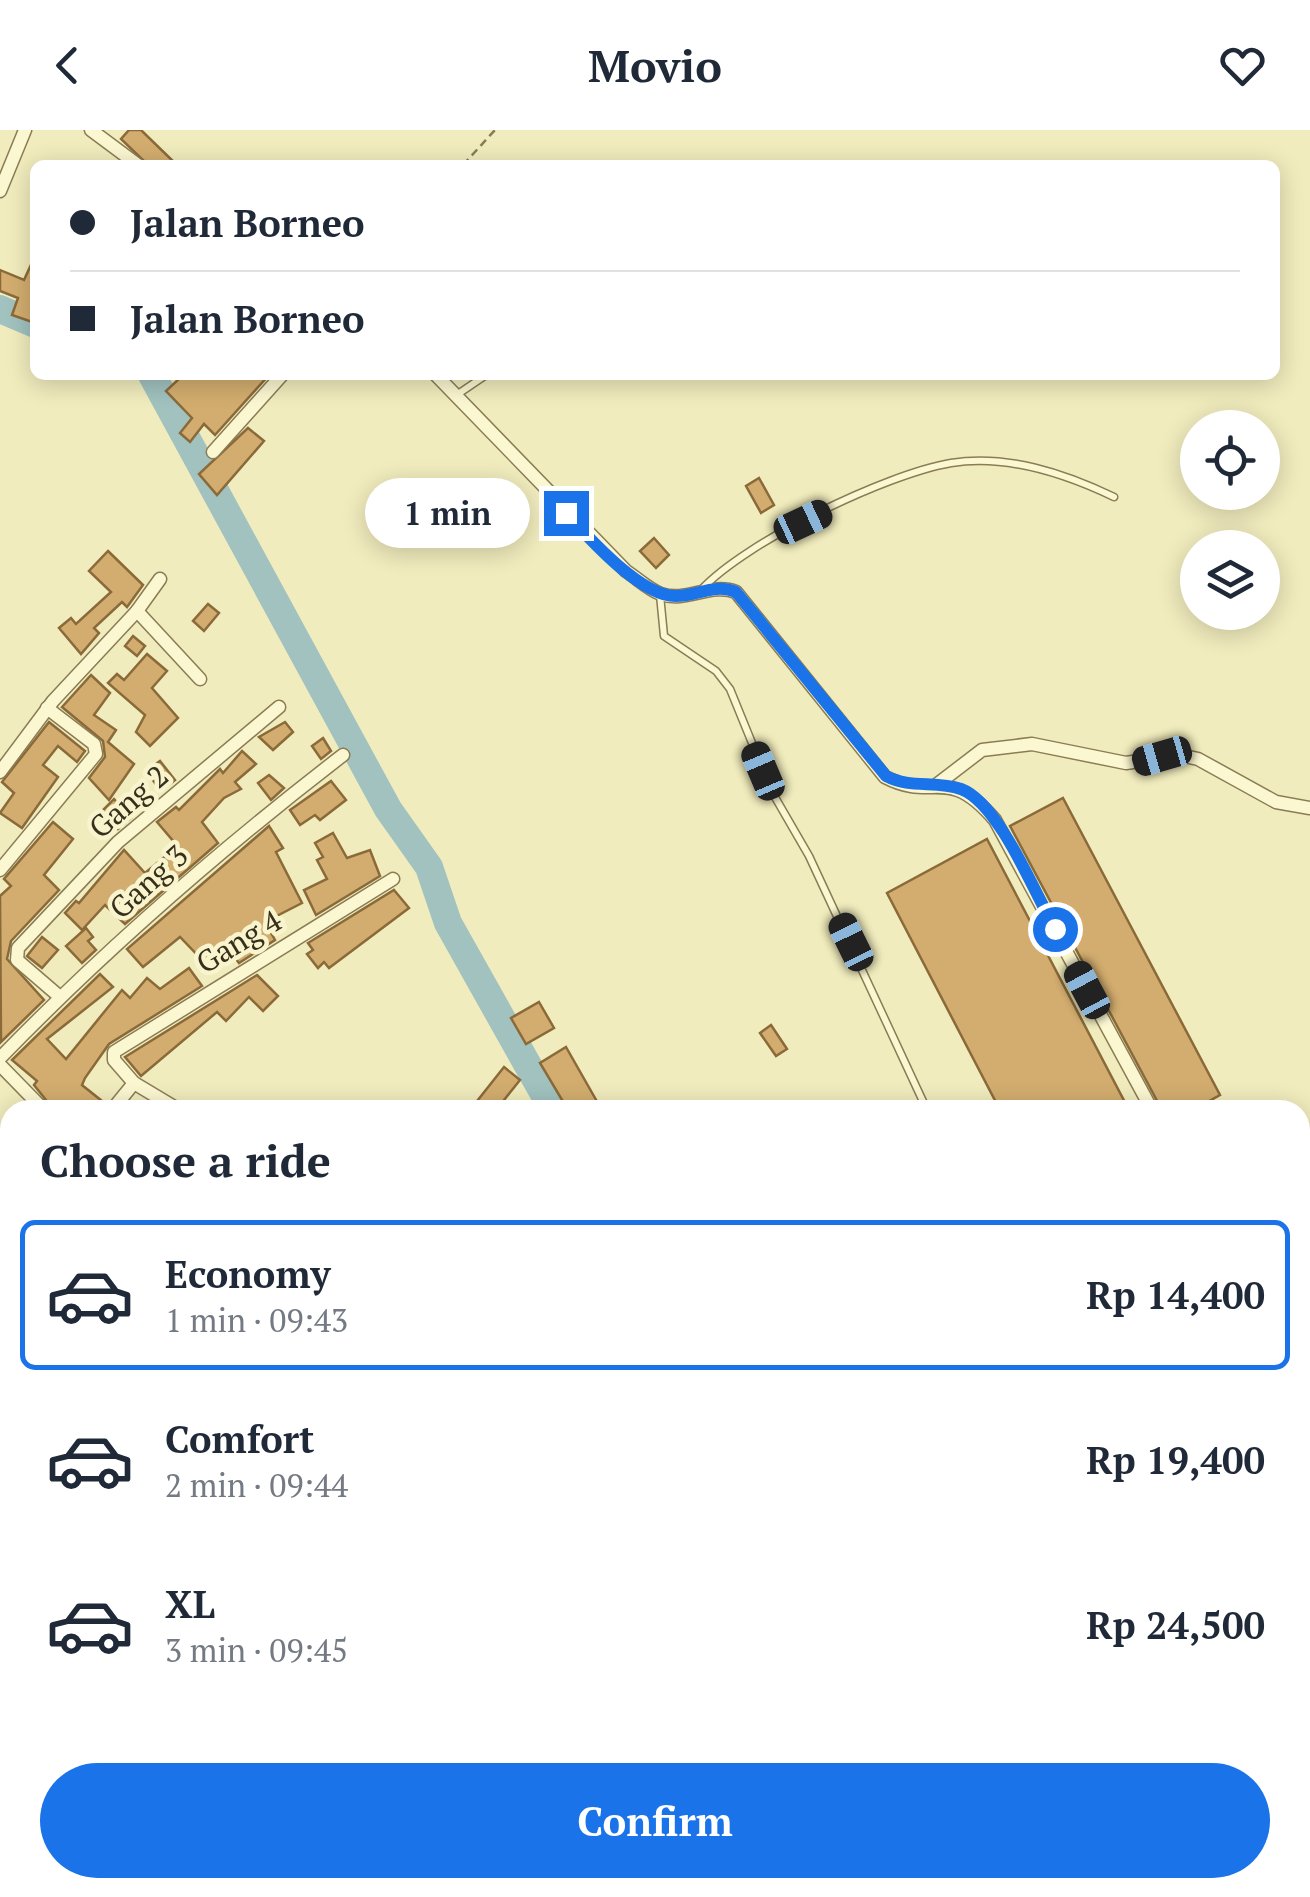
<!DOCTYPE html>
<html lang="en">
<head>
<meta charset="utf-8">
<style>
  :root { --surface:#fff; --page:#f6f6f7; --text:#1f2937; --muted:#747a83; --line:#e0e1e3; --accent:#1a73e8 }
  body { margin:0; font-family:"PT Serif",serif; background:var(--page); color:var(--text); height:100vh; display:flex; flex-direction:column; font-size:38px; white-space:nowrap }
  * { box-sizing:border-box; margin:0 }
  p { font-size:32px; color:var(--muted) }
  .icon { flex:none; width:55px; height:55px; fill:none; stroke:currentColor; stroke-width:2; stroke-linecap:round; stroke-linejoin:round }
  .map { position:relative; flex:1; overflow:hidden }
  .panel { position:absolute; left:0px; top:970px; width:1310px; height:798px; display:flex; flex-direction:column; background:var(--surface); border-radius:30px 30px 0 0; box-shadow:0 5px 25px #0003 }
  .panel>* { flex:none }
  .hud { position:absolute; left:30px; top:30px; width:1250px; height:220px; border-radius:15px; box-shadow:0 5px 25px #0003; display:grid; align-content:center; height:220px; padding:0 40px; background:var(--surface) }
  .buttons { position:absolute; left:1180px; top:280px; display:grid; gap:20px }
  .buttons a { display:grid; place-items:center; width:100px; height:100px; border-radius:50%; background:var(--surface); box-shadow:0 5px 25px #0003; font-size:50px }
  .end { position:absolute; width:45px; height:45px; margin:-22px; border:12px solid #1a73e8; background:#fff; box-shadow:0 0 0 5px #fff }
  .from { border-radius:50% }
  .bubble { position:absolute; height:70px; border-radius:35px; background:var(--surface); box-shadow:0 5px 25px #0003; font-size:32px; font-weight:700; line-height:70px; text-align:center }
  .car { position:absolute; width:30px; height:60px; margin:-30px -15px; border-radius:12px; box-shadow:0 0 8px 2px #0007; background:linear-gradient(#222 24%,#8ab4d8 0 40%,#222 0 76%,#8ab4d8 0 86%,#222 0) }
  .hud b { display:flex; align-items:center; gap:35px; height:95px; font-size:38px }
  .hud b+b { border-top:2px solid var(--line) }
  .hud i { width:25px; height:25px; background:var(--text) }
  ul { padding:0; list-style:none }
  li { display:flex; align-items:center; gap:30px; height:150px; margin:0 20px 15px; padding:0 20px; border:5px solid transparent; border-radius:15px }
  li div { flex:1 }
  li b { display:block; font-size:38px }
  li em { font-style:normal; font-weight:700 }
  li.selected { border-color:var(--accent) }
  li>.icon { width:90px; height:90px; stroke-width:1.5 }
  h2 { padding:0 40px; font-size:45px; line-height:120px }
  .button { display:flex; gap:20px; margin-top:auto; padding:20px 40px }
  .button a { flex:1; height:115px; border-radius:60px; background:var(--accent); color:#fff; font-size:40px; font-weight:700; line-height:115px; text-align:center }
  header { display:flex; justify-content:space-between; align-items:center; height:130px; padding:0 40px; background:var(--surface); font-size:45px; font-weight:700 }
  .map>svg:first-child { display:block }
</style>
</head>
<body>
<header><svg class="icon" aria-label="back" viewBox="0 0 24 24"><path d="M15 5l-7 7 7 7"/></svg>Movio<svg class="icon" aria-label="heart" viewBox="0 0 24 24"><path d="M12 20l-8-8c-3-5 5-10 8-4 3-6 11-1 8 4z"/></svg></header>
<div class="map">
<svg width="1310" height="1767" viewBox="0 0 1310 1767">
  <rect width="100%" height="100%" fill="#f1ecbd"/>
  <path fill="#a1c2bf" stroke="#68908e" stroke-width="2.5" d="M1310 1484V1767H869L862 1758H1300V1491Z"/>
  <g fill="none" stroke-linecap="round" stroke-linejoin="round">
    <g stroke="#a1c2bf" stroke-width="28">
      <path d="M0 179 35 194"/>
      <path d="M152 245 388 679 429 737 448 793 553 980"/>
    </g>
  </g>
  <g fill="#d3ad6f" stroke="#8b6a39" stroke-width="2.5">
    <path d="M129 0H141L177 35H148L121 9Z"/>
    <path d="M35 126V193L12 185 18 168 0 161V140L24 150Z"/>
    <path d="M183 245H269L215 305 204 294 190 312 180 303 192 288 166 261Z"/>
    <path d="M248 298 264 311 217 365 199 344Z"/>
    <path d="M759 348 774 375 761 383 746 356Z"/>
    <path d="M654 408 669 425 656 438 640 421Z"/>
    <path d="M108 421 143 455 127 477 122 472 94 498 99 503 81 524 59 498 71 488 76 494 111 462 89 441Z"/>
    <path d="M208 474 219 483 204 501 193 491Z"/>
    <path d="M133 506 145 516 137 526 125 516Z"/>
    <path d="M147 524 167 541 152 558 178 588 150 616 136 602 145 585 108 553 117 544 124 550Z"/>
    <path d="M91 545 110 563 94 585 116 600 108 612 134 634 109 670 89 648 105 627 103 611 62 577Z"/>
    <path d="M49 592 85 621 77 632 58 616 43 635 58 647 22 698 0 683 14 663 2 652Z"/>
    <path d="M285 592 293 602 273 620 259 607Z"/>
    <path d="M323 608 331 621 321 629 312 616Z"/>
    <path d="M242 621 256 634 235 652 241 659 224 668 202 692 218 713 125 794 105 775 82 800 65 783 76 771 79 773 124 720 145 743 173 720 170 716 174 712 157 692 176 677 179 680 220 639 223 643Z"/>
    <path d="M160 631 175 650 161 661 146 641Z"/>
    <path d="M269 645 284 658 271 670 258 653Z"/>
    <path d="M331 651 346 670 320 690 315 685 300 695 290 680Z"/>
    <path d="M1063 668 1220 965 1193 980H1162L1010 696Z"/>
    <path d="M114 669 131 688 118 699 102 681Z"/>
    <path d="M53 692 73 709 44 745 59 760 11 811 7 829 44 870 1 912 0 766 11 756 4 749Z"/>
    <path d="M269 696 283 718 276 722 302 773 265 792 275 810 239 833 225 814 205 833 180 807 143 837 127 819Z"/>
    <path d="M333 703 347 728 370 720 380 746 316 785 304 760 327 749 317 730 323 727 315 713Z"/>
    <path d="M987 709 1129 980H1000L887 763Z"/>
    <path d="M394 760 409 778 329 838 324 832 318 838 307 824 313 820 308 813Z"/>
    <path d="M86 798 93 807 88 811 96 820 82 833 66 816Z"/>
    <path d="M42 807 58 820 42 838 27 826Z"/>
    <path d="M189 838 202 856 109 914 85 948 82 955 102 971 95 980H54L34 955 37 951 12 930 100 844 113 857 47 909 66 929 122 860 130 868 147 848 160 859Z"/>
    <path d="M257 845 278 866 263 881 249 867 226 891 217 882 141 946 125 927Z"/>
    <path d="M539 872 554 898 526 914 511 888Z"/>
    <path d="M771 895 787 919 776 926 760 903Z"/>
    <path d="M566 917 599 975 591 980H568L540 933Z"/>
    <path d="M504 937 520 950 496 980H470Z"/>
  </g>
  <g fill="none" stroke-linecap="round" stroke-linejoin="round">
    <defs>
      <g id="service">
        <path d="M458 264 486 245"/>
        <path d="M701 460C745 412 886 344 951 333 1007 324 1064 343 1114 367"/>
        <path d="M660 465 664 506 716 541 730 559 772 662 809 726 927 980"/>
        <path d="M1300 1365 1310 1360"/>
        <path d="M0 1482 10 1492"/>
        <path d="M261 1758 269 1767"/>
        <path d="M695 1758 700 1767"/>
        <path d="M0 1762 5 1767"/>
      </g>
      <g id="minor">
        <path d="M91 0 138 35"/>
        <path d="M0 61 25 0"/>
        <path d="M436 245 626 441C637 448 649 460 661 464 686 473 711 452 736 462L885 647C935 673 946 633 995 690L1152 980"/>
        <path d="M213 322 282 245"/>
        <path d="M137 481 200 549"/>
        <path d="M0 642 53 571 137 481 160 449"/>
        <path d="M935 656 982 620 1032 614 1126 633 1180 625 1198 629 1276 672 1310 678"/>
        <path d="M0 740 96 624 94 614 47 578"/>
        <path d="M60 867 17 830 18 818 118 712 279 577"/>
        <path d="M0 928C107 818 221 719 343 625"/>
        <path d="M0 935 44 980"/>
        <path d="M112 980 134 953"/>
        <path d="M179 980 134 953 114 930V922L393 749"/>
        <path d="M1300 1258 1310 1276"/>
        <path d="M775 1758 783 1767"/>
      </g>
    </defs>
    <use href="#service" stroke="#8a7c55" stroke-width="9"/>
    <use href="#minor" stroke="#8a7c55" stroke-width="15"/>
    <path stroke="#8a7c55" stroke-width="2.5" stroke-dasharray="8 5" stroke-linecap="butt" d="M463 35 495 0"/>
    <use href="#service" stroke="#fbf7d1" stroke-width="6"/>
    <use href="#minor" stroke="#fbf7d1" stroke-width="12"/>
  </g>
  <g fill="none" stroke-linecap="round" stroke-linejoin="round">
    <path stroke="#1a73e8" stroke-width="12" d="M566 383C588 407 641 467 676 466 697 466 715 453 736 462L886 646C910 659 936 650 961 659 999 673 1035 764 1055 799"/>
  </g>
  <g text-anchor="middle" stroke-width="9" stroke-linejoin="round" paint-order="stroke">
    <g font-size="30" fill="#382f1b" stroke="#f8f4cd">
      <text transform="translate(129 672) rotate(-41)" y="10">Gang 2</text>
      <text transform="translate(149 752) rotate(-42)" y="10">Gang 3</text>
      <text transform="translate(239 812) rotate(-31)" y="10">Gang 4</text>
    </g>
  </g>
</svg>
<div class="buttons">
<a><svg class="icon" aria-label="locate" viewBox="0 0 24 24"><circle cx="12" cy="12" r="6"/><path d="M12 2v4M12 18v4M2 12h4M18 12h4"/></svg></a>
<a><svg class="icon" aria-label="layers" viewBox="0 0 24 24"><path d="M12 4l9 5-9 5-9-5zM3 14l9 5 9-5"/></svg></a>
</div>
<i class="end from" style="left:1055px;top:799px"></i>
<i class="end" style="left:566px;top:383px"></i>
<div class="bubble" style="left:365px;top:348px;width:165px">1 min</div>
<i class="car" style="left:803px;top:392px;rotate:65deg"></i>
<i class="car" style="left:1162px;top:626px;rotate:254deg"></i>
<i class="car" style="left:763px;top:641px;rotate:337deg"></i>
<i class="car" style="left:851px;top:812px;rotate:334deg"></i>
<i class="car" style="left:1087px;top:860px;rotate:332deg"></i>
<div class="hud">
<b><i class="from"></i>Jalan Borneo</b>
<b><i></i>Jalan Borneo</b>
</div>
<section class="panel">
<h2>Choose a ride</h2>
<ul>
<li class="selected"><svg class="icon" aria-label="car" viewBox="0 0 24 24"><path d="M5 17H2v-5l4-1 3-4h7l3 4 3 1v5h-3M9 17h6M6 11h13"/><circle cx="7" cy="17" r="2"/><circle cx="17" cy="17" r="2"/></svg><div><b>Economy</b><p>1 min · 09:43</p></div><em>Rp 14,400</em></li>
<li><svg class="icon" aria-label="car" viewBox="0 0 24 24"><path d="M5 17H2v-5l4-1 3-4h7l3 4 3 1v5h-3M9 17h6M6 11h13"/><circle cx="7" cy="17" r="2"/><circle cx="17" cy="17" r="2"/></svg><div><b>Comfort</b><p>2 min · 09:44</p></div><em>Rp 19,400</em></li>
<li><svg class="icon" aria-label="car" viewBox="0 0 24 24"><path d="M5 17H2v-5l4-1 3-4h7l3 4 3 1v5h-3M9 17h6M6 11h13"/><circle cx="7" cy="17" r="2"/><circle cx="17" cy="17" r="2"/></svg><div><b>XL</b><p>3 min · 09:45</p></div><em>Rp 24,500</em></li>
</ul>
<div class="button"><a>Confirm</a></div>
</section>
</div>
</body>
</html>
